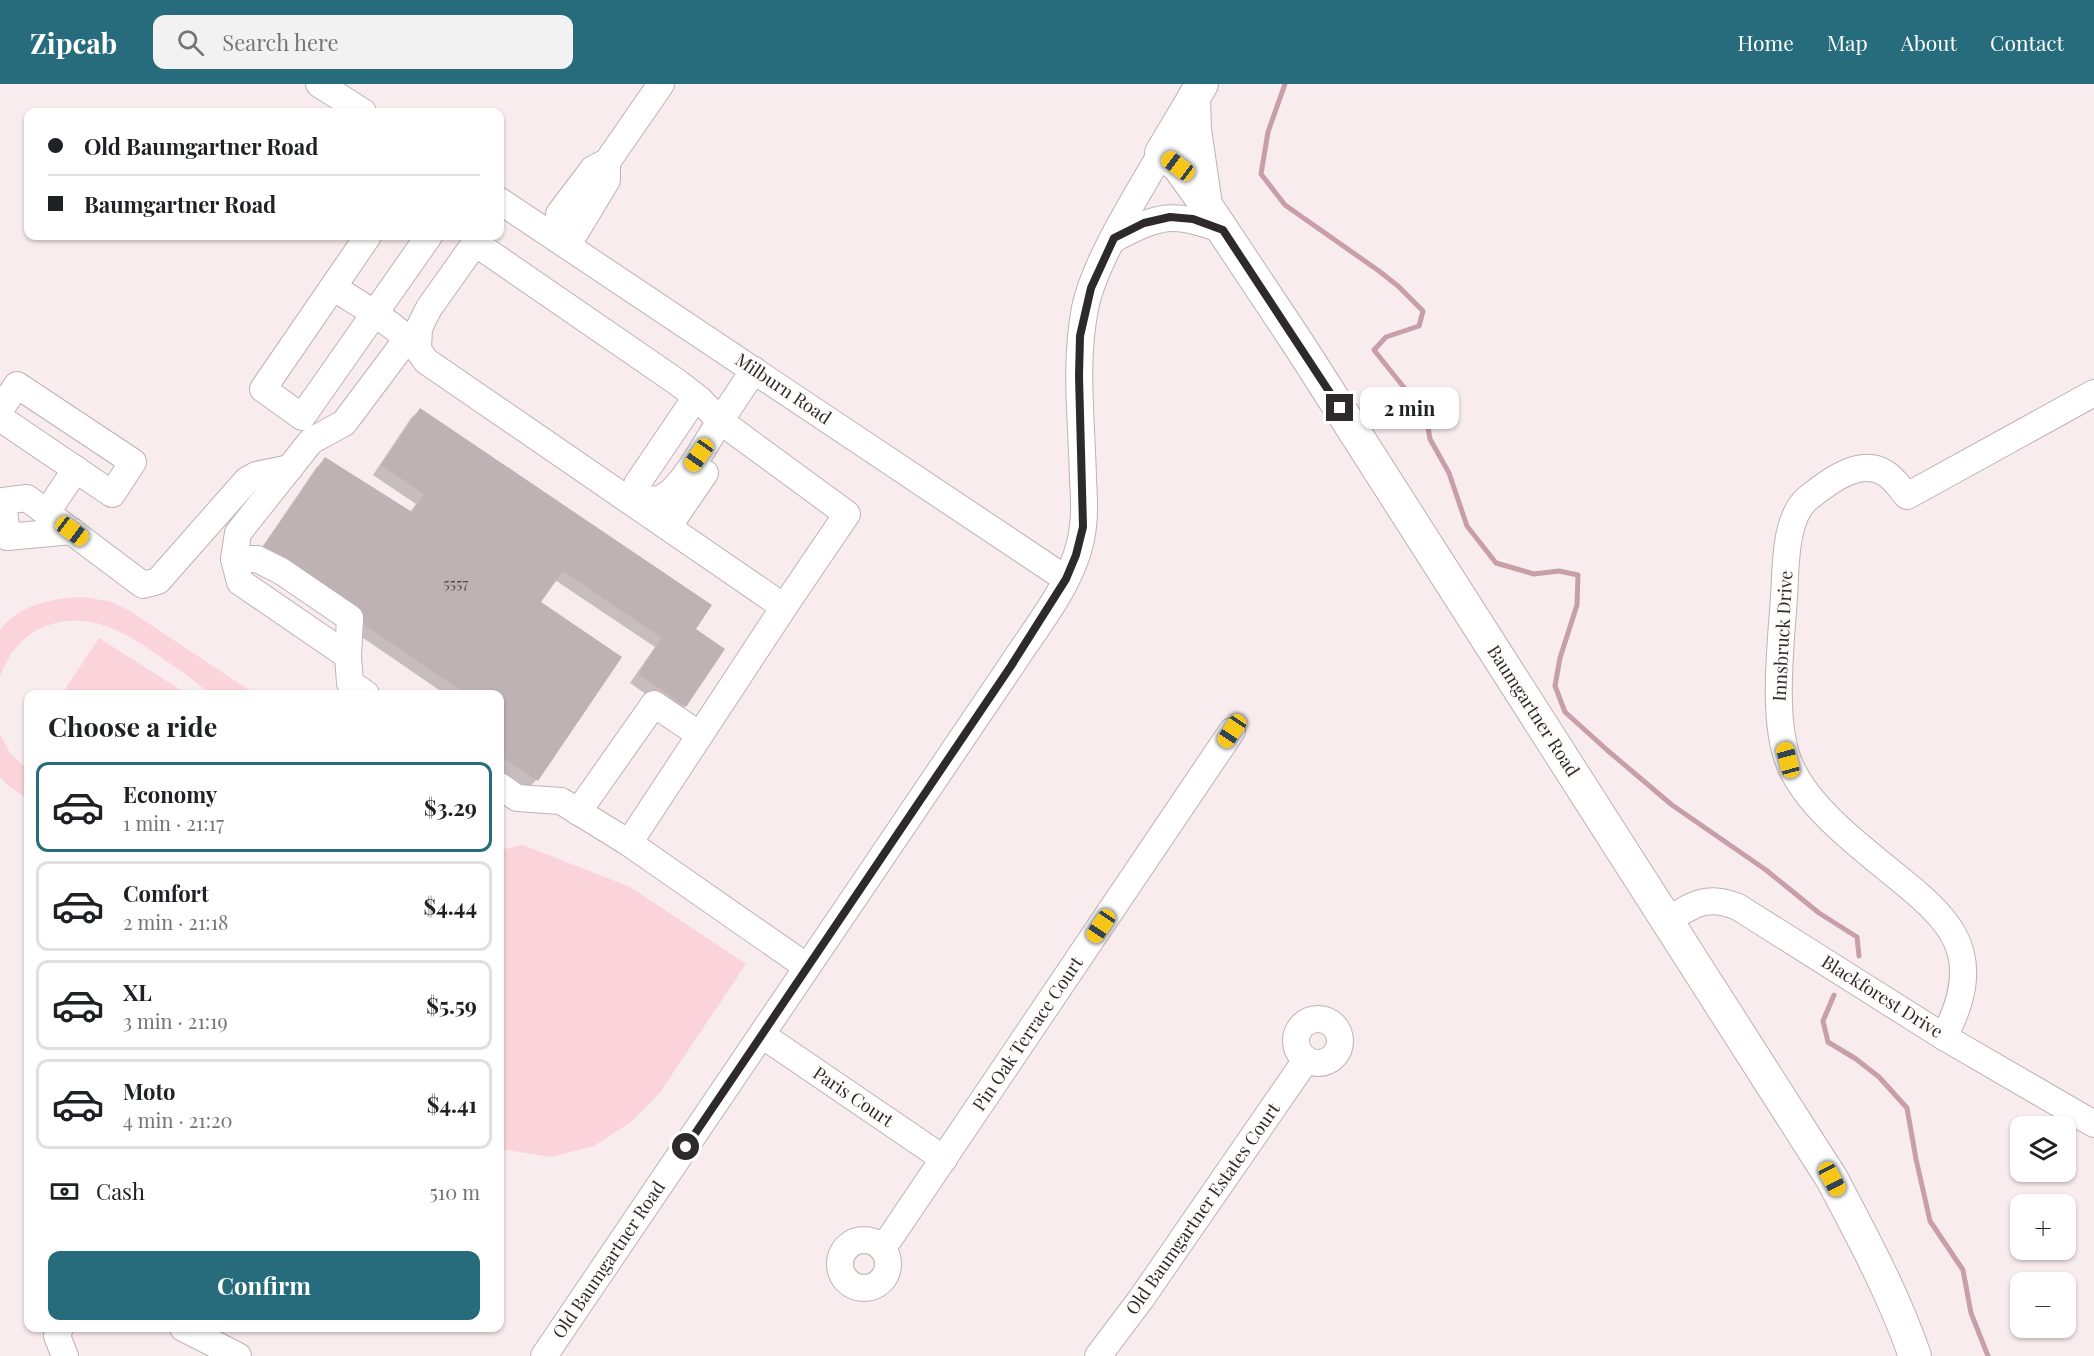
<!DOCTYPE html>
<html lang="en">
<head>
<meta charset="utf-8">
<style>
  :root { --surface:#fff; --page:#f2f2f2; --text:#202124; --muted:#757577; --line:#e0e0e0; --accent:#276c7c }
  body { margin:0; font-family:"Playfair Display",serif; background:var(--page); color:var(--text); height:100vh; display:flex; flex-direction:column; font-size:22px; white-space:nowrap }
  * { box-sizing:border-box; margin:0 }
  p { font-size:20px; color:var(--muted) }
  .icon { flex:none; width:33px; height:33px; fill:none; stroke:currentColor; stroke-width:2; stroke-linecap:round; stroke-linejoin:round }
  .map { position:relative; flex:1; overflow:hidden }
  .details { position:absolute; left:24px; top:606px; width:480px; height:642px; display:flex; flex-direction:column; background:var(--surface); border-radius:12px; box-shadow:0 2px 4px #0004 }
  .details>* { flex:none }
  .hud { position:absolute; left:24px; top:24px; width:480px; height:132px; border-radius:12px; box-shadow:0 2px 4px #0004; display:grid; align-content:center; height:132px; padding:0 24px; background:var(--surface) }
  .tools { position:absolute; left:2010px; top:1032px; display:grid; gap:12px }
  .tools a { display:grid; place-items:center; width:66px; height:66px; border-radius:12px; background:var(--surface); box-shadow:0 2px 4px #0004; font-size:30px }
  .end { position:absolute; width:27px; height:27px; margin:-14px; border:8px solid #2e292a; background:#fff; box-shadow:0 0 0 3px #fff }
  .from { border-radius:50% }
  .bubble { position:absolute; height:42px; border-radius:12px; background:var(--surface); box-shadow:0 2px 4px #0004; font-size:20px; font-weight:700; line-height:42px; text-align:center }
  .car { position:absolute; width:18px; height:36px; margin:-18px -9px; border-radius:8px; box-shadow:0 0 4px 2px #0007; background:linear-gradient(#f5c518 24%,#345 0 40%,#f5c518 0 76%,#345 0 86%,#f5c518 0) }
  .hud b { display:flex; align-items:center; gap:21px; height:57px; font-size:22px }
  .hud b+b { border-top:2px solid var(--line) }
  .hud i { width:15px; height:15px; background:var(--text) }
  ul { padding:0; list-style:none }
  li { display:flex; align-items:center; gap:18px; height:90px; margin:0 12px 9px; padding:0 12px; border:3px solid var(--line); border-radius:12px }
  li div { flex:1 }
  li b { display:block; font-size:22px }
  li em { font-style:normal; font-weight:700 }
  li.active { border-color:var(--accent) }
  li>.icon { width:54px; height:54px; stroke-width:1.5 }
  h2 { padding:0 24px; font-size:27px; line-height:72px }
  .pay { display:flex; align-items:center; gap:15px; height:66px; padding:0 24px; font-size:22px }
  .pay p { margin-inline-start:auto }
  .button { display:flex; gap:12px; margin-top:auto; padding:12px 24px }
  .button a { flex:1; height:69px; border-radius:12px; background:var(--accent); color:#fff; font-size:24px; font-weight:700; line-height:69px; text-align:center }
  header { display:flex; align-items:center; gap:36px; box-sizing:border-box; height:84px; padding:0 30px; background:var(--accent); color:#fff }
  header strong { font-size:28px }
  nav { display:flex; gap:33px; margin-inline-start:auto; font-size:21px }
  .search { width:420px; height:54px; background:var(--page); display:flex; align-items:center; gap:15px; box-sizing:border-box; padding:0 21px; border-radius:12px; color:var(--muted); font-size:22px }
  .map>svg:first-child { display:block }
</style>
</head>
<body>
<header>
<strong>Zipcab</strong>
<div class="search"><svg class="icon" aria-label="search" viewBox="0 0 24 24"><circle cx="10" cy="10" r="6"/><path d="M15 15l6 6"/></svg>Search here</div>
<nav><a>Home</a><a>Map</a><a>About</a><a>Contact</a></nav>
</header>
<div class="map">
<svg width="2094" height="1272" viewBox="0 0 2094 1272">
  <rect width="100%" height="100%" fill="#f9ecee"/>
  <g fill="#fbd3da">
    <path d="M81 513 109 517 130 527 255 610C245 611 223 613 214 610 205 607 196 598 188 592 146 564 102 523 49 541 24 549 9 569 0 592V546C20 520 51 515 81 513Z"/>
    <path d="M99 554 187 610H62Z"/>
    <path d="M0 650 10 669 28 686V715L6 700 0 693Z"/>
    <path d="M523 761 630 803 746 880 659 1010 631 1038 594 1062 551 1073 500 1065V766Z"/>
  </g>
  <path fill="#0003" d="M420 326 694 545 685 622 676 631 630 599 655 563 555 496 539 519 620 573 536 696 528 705 500 686V610H445L252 478 316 384 325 375 410 428 416 420 373 391 411 334Z"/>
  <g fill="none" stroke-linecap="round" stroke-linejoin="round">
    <g stroke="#c89fa6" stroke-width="5">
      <path d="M1285 0 1268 48 1261 90 1285 121 1379 187 1398 202 1423 227 1419 242 1386 253 1374 266 1426 331 1430 355 1449 389 1467 442 1496 479 1534 490 1559 487 1578 491 1577 521 1560 574 1555 602 1565 628 1607 666 1672 721 1766 786 1819 829 1857 853 1859 872"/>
      <path d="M1834 911 1823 937 1828 958 1856 975 1879 993 1907 1024 1916 1075 1930 1137 1963 1186 1971 1229 1988 1272"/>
    </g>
  </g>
  <path fill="#bfb2b4" d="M420 324 712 521 696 545 725 565 686 623 638 590 662 554 563 487 541 518 622 573 538 697 500 672V610H466L259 469 325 373 412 428 424 410 381 381Z"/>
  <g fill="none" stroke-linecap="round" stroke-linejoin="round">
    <defs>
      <g id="minor">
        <path d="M319 0 363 28"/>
        <path d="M500 117 1066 495"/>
        <path d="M561 149 559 130 593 85 607 78"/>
        <path d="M368 152 263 305 302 333 429 152"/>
        <path d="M557 155 561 149H575L607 96V78L661 0"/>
        <path d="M1114 155C1161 130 1173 128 1223 146"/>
        <path d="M475 159 677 298 699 315 720 337C707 357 684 401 665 412 655 419 644 415 636 407L637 400 696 313"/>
        <path d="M333 203C363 223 407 246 426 277L784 523 847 430 720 337 754 286"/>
        <path d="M418 264 419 244 429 224 480 152"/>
        <path d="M0 326 17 301 133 378 112 410 0 334"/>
        <path d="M47 428 76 385"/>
        <path d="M668 443 705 389"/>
        <path d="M72 447 7 453 3 417 27 414 143 501 158 497 247 396 256 391 290 384"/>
        <path d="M234 475H257L281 487 350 534 348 572"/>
        <path d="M366 610 350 599 348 572 240 498 234 475 238 449 311 357 344 339 407 255"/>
        <path d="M500 702 517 714 561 717 629 759 807 883"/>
        <path d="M578 728 654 620 700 651"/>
        <path d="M629 759 784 523"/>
        <path d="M1667 837C1693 820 1708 810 1738 823L1944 953 2094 1040"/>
        <circle cx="1318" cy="957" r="22"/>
        <path d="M762 951 944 1075"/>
        <path d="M1944 953C1957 928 1968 899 1961 870 1955 844 1933 823 1913 806 1872 771 1807 727 1788 676 1772 633 1781 559 1784 513 1786 484 1784 434 1808 414 1828 398 1860 373 1885 389 1894 394 1900 404 1907 412L2094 309"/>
        <circle cx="864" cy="1180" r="24"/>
        <path d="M881 1161 890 1154 1232 647"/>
        <path d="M60 1244 57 1252 65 1272"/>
        <path d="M183 1244 238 1272"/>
        <path d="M544 1272 1011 582C1038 540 1078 494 1083 442 1085 427 1084 411 1083 396 1082 339 1074 281 1085 224 1095 176 1137 112 1161 69"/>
        <path d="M1098 1272 1141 1215 1306 976"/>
      </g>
      <g id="major">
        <path d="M1202 0 1161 69 1178 82 1206 121 1301 264 1832 1095C1863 1154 1893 1209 1915 1272"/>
        <path d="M1194 13 1195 46 1205 114"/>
      </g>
    </defs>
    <use href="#minor" stroke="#bfb2b4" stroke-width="28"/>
    <use href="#major" stroke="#bfb2b4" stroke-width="34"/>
    <use href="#minor" stroke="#fff" stroke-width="26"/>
    <use href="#major" stroke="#fff" stroke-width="32"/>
  </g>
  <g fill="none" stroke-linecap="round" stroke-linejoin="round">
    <path stroke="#2e292a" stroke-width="8" d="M686 1063 1011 582 1066 495 1076 471 1083 443 1079 292 1080 252 1091 204 1114 154 1144 139 1170 133 1193 135 1223 146 1340 324"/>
  </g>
  <g text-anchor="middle" stroke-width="6" stroke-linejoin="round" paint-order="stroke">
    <g font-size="15" fill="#524b4c">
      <text x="456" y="505">5557</text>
    </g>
    <g font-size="18" fill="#2e292a" stroke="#fffcfc">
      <text transform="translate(783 305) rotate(34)" y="6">Milburn Road</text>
      <text transform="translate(1783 552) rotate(-87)" y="6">Innsbruck Drive</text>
      <text transform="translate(1533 627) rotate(57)" y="6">Baumgartner Road</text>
      <text transform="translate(1882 913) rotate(32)" y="6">Blackforest Drive</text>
      <text transform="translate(1028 950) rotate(-56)" y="6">Pin Oak Terrace Court</text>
      <text transform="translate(853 1013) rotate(34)" y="6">Paris Court</text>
      <text transform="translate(1203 1125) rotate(-55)" y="6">Old Baumgartner Estates Court</text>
      <text transform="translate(609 1176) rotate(-56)" y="6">Old Baumgartner Road</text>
    </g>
  </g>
</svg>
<div class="tools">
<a><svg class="icon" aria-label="layers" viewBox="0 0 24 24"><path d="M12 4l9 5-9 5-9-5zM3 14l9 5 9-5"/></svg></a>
<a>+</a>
<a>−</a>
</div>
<i class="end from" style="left:686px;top:1063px"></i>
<i class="end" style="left:1340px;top:324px"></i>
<div class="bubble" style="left:1360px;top:303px;width:99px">2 min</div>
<i class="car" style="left:1178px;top:82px;rotate:307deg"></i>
<i class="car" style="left:699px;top:371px;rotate:215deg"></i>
<i class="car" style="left:72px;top:447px;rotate:127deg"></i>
<i class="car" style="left:1232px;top:647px;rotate:214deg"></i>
<i class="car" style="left:1788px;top:676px;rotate:345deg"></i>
<i class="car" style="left:1101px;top:842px;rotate:214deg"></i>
<i class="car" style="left:1832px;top:1095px;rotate:152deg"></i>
<div class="hud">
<b><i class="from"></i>Old Baumgartner Road</b>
<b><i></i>Baumgartner Road</b>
</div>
<section class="details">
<h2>Choose a ride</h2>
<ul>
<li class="active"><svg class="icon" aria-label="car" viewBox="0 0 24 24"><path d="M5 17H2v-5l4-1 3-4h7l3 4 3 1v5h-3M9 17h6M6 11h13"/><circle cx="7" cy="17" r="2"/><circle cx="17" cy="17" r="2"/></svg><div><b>Economy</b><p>1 min · 21:17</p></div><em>$3.29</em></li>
<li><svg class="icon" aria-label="car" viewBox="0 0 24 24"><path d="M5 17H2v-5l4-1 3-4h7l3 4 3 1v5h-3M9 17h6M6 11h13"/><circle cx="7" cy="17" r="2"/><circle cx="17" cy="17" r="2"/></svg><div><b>Comfort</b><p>2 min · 21:18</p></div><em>$4.44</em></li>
<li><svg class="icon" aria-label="car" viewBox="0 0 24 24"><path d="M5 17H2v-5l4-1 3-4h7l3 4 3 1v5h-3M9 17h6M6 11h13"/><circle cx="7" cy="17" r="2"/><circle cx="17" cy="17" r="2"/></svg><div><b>XL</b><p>3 min · 21:19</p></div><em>$5.59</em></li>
<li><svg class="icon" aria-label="car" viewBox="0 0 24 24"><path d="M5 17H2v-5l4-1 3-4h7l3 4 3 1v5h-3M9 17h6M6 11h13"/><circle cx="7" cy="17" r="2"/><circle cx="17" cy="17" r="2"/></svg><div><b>Moto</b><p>4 min · 21:20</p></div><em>$4.41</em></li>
</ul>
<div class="pay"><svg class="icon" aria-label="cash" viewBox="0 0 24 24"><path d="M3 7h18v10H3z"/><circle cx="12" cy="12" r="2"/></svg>Cash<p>510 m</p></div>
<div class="button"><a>Confirm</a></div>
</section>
</div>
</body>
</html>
